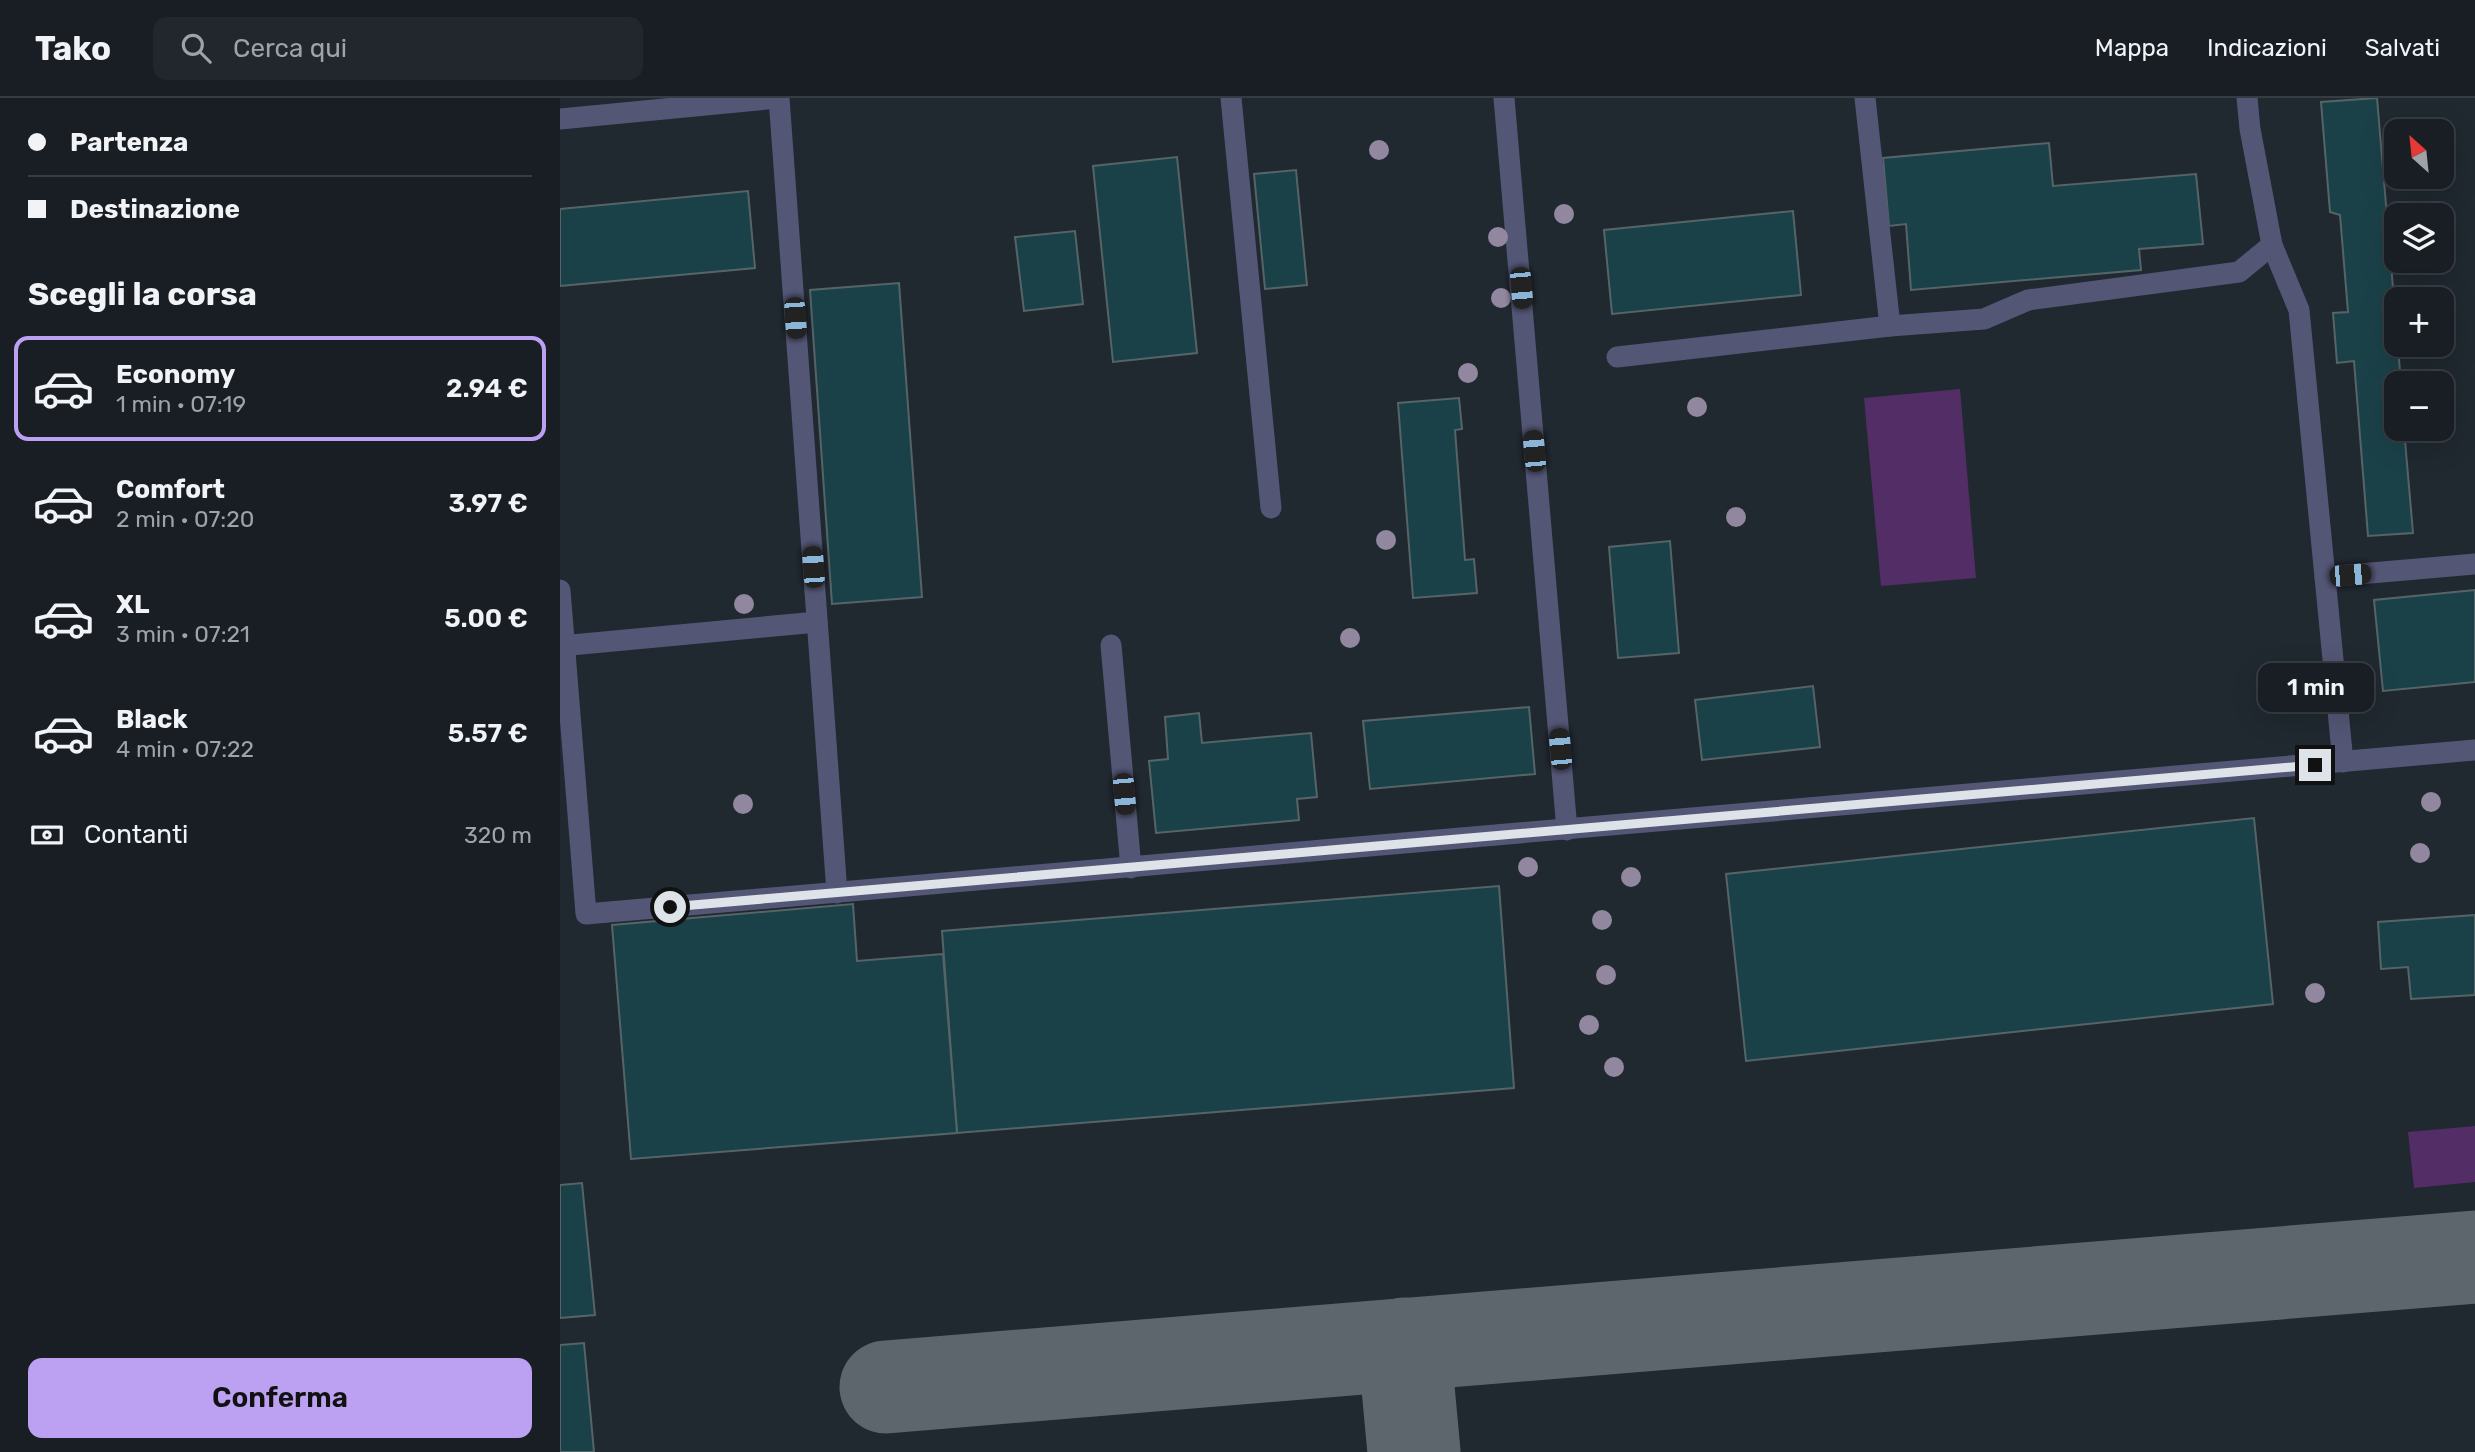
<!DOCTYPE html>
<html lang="it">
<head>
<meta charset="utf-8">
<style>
  :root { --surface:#181e24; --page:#21272c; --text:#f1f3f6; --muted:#9fa2a6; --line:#363c41; --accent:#bca0f2 }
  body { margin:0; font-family:Rubik,sans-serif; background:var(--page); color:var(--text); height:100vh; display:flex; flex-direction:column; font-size:26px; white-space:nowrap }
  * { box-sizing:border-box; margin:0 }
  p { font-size:23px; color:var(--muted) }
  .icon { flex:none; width:38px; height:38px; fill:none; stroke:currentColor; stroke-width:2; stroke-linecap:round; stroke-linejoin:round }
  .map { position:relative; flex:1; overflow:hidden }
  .sheet { display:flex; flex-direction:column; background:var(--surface); width:560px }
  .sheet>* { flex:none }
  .top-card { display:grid; align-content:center; height:154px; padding:0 28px; background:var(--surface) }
  .needle { width:46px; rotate:333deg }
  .fabs { position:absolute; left:1824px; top:21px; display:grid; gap:14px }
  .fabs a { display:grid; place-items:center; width:70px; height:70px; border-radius:14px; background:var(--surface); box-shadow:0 7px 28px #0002,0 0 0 2px var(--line); font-size:35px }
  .end { position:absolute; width:32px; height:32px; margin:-16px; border:9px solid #dde3e8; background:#111; box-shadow:0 0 0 4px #111 }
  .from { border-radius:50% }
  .bubble { position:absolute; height:49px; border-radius:14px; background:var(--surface); box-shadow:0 7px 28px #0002,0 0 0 2px var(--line); font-size:23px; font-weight:600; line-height:49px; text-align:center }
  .car { position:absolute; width:21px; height:42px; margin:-21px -10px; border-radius:9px; box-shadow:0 0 5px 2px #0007; background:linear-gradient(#222 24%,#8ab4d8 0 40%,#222 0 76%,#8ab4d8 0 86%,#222 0) }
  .top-card b { display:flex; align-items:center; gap:24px; height:66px; font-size:26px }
  .top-card b+b { border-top:2px solid var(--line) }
  .top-card i { width:18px; height:18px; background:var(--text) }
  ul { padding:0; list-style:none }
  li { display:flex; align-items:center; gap:21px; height:105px; margin:0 14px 10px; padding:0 14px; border:4px solid transparent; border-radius:14px }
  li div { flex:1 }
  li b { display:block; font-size:26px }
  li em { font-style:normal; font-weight:600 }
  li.selected { border-color:var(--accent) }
  li>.icon { width:63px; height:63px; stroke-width:1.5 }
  h2 { padding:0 28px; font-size:32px; line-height:84px }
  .pay { display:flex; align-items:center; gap:18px; height:77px; padding:0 28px; font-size:26px }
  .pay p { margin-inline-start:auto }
  .cta { display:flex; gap:14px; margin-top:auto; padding:14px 28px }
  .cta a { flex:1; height:80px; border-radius:14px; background:var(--accent); color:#111; font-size:28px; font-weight:600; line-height:80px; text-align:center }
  header { display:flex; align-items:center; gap:42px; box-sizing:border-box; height:98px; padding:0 35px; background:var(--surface); border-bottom:2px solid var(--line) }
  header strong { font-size:33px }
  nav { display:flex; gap:38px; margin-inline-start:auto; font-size:24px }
  .search { width:490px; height:63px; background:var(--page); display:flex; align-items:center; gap:18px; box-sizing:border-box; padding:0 24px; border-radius:14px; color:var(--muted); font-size:26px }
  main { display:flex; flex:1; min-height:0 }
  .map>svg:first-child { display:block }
</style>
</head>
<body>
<header>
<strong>Tako</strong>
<div class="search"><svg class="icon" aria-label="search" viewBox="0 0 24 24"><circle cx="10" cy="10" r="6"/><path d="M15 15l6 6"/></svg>Cerca qui</div>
<nav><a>Mappa</a><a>Indicazioni</a><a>Salvati</a></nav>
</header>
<main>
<section class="sheet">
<div class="top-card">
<b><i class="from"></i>Partenza</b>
<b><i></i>Destinazione</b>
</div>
<h2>Scegli la corsa</h2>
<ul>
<li class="selected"><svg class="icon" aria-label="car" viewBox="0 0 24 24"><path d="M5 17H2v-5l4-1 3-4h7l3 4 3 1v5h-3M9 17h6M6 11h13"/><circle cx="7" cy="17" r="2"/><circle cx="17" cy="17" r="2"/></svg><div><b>Economy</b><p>1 min · 07:19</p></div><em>2.94 €</em></li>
<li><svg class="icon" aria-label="car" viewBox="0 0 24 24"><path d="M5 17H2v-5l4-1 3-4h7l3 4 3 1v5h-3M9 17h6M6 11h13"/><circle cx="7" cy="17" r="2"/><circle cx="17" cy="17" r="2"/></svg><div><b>Comfort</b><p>2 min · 07:20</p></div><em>3.97 €</em></li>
<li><svg class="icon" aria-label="car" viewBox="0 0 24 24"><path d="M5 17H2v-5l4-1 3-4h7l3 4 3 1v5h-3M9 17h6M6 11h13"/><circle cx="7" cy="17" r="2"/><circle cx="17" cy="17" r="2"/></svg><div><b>XL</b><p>3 min · 07:21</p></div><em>5.00 €</em></li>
<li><svg class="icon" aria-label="car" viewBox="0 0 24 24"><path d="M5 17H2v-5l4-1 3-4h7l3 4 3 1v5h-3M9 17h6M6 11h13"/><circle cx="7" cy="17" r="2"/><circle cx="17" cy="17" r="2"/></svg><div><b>Black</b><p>4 min · 07:22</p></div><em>5.57 €</em></li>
</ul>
<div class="pay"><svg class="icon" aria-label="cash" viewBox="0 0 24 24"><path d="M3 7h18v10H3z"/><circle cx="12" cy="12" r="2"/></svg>Contanti<p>320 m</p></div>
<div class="cta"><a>Conferma</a></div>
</section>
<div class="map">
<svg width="1915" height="1354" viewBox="0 0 1915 1354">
  <rect width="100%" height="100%" fill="#202830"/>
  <g fill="#532d66">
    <path d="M1400 291 1416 480 1321 488 1304 300Z"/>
    <path d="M1915 1028V1084L1854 1090 1848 1034Z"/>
  </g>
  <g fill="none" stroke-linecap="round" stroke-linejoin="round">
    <g stroke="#5e666d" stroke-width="93">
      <path d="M844 1246 854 1354"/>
      <path d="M326 1289 1915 1159"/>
    </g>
  </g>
  <g fill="#1b4148" stroke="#556467" stroke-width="2">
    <path d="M1817 0 1841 285H1836V331H1844L1853 435 1808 438 1794 263 1777 265 1773 215 1788 214 1780 117 1770 114 1761 4Z"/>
    <path d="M1489 45 1493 88 1636 76 1643 146 1579 151 1581 172 1351 192 1346 126 1329 128 1323 60Z"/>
    <path d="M617 59 637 255 553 264 533 68Z"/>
    <path d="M736 72 747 187 705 191 694 76Z"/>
    <path d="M188 93 195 170 0 188V111Z"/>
    <path d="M1233 113 1241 197 1052 216 1044 132Z"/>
    <path d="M515 133 523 206 464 213 455 139Z"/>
    <path d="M339 185 362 499 272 506 250 192Z"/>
    <path d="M899 300 902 331 895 332 905 462 914 461 917 495 853 500 838 305Z"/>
    <path d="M1110 443 1119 555 1058 560 1049 449Z"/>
    <path d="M1915 492V584L1823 593 1814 502Z"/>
    <path d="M1253 588 1260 649 1142 662 1135 602Z"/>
    <path d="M969 609 975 676 810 691 803 623Z"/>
    <path d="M639 615 642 645 751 635 757 699 737 701 739 722 596 735 589 663 608 661 605 619Z"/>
    <path d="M1694 720 1713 906 1186 963 1166 776Z"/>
    <path d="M939 788 954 990 397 1035 382 833Z"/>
    <path d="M293 806 297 863 383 856 397 1035 71 1061 52 827Z"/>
    <path d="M1915 817V897L1851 901 1848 869 1821 871 1818 824Z"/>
    <path d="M22 1085 35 1217 0 1220V1087Z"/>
    <path d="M24 1245 34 1354H0V1247Z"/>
  </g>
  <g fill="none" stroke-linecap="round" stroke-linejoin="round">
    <g stroke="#535675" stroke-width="21">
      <path d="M219 0 277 795"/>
      <path d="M671 0 711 410"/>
      <path d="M944 0 1007 732"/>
      <path d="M1305 0 1330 228"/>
      <path d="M1687 0 1690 31 1712 147 1739 212 1783 664"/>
      <path d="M0 21 218 0"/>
      <path d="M1057 259 1330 228 1424 221 1468 202 1679 174 1712 147"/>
      <path d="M1765 479 1915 466"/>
      <path d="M0 492 26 816 1915 652"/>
      <path d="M551 547 571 770"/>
      <path d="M0 548 257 524"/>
    </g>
  </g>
  <g fill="#91879f">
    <circle cx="819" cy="52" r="10"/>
    <circle cx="1004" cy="116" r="10"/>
    <circle cx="938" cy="139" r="10"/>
    <circle cx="941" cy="200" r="10"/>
    <circle cx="908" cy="275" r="10"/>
    <circle cx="1137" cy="309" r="10"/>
    <circle cx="1176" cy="419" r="10"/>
    <circle cx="826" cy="442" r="10"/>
    <circle cx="184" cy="506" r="10"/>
    <circle cx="790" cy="540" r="10"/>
    <circle cx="1871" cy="704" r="10"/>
    <circle cx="183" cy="706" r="10"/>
    <circle cx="1860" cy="755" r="10"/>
    <circle cx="968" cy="769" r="10"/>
    <circle cx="1071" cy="779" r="10"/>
    <circle cx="1042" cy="822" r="10"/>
    <circle cx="1046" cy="877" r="10"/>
    <circle cx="1755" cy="895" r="10"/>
    <circle cx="1029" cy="927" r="10"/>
    <circle cx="1054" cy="969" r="10"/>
  </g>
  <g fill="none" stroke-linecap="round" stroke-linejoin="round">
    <path stroke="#dde3e8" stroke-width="9" d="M110 809 1755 667"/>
  </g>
</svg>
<div class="fabs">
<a><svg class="needle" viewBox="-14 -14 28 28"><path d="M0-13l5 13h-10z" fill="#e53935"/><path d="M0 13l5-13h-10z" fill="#9fa2a6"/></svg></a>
<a><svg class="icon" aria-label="layers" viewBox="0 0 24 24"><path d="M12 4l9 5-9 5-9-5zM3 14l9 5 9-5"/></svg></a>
<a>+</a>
<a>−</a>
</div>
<i class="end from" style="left:110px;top:809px"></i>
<i class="end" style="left:1755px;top:667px"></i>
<div class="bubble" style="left:1698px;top:565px;width:116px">1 min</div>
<i class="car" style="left:961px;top:190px;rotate:175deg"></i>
<i class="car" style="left:235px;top:220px;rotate:176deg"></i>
<i class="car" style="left:974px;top:353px;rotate:355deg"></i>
<i class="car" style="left:253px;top:469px;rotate:356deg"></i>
<i class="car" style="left:1790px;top:477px;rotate:85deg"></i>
<i class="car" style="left:1000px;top:651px;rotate:355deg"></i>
<i class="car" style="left:564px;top:696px;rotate:175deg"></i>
</div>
</main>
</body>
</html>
